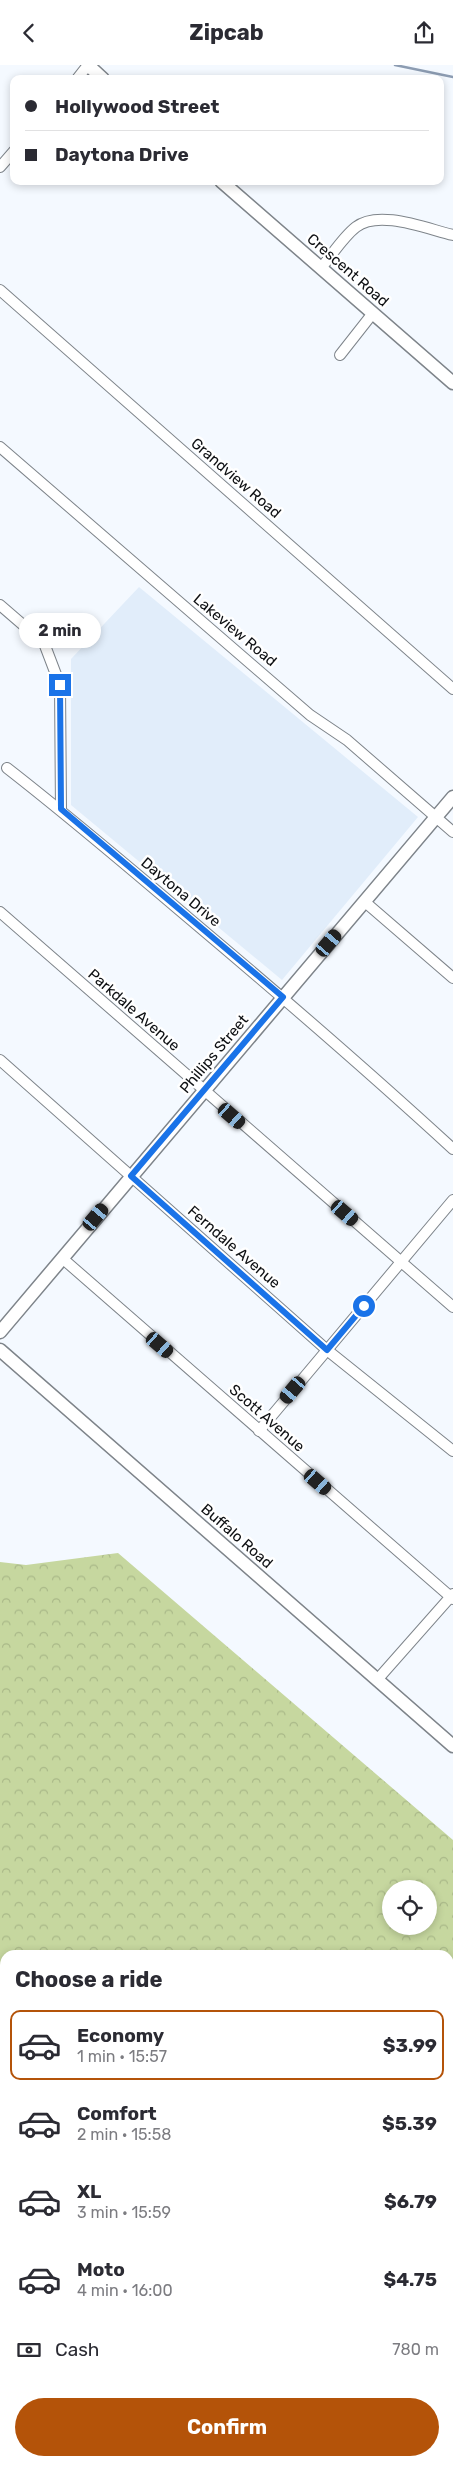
<!DOCTYPE html>
<html lang="en">
<head>
<meta charset="utf-8">
<style>
  :root { --surface:#fff; --page:#f7f7f7; --text:#2b2b33; --muted:#7c7c81; --line:#e1e1e2; --accent:#b45309 }
  body { margin:0; font-family:Rubik,sans-serif; background:var(--page); color:var(--text); height:100vh; display:flex; flex-direction:column; font-size:19px; white-space:nowrap }
  * { box-sizing:border-box; margin:0 }
  p { font-size:16px; color:var(--muted) }
  .icon { flex:none; width:28px; height:28px; fill:none; stroke:currentColor; stroke-width:2; stroke-linecap:round; stroke-linejoin:round }
  .map { position:relative; flex:1; overflow:hidden }
  .drawer { position:absolute; left:0px; top:1885px; width:454px; height:516px; display:flex; flex-direction:column; background:var(--surface); border-radius:15px 15px 0 0; box-shadow:0 2px 8px #0003 }
  .drawer>* { flex:none }
  .hud { position:absolute; left:10px; top:10px; width:434px; height:110px; border-radius:10px; box-shadow:0 2px 8px #0003; display:grid; align-content:center; height:110px; padding:0 15px; background:var(--surface) }
  .buttons { position:absolute; left:382px; top:1815px; display:grid; gap:10px }
  .buttons a { display:grid; place-items:center; width:55px; height:55px; border-radius:50%; background:var(--surface); box-shadow:0 2px 8px #0003; font-size:25px }
  .end { position:absolute; width:22px; height:22px; margin:-11px; border:6px solid #1a73e8; background:#fff; box-shadow:0 0 0 2px #fff }
  .from { border-radius:50% }
  .bubble { position:absolute; height:35px; border-radius:18px; background:var(--surface); box-shadow:0 2px 8px #0003; font-size:16px; font-weight:700; line-height:35px; text-align:center }
  .car { position:absolute; width:15px; height:30px; margin:-15px -8px; border-radius:6px; box-shadow:0 0 4px 1px #0007; background:linear-gradient(#222 24%,#8ab4d8 0 40%,#222 0 76%,#8ab4d8 0 86%,#222 0) }
  .hud b { display:flex; align-items:center; gap:18px; height:48px; font-size:19px }
  .hud b+b { border-top:1px solid var(--line) }
  .hud i { width:12px; height:12px; background:var(--text) }
  ul { padding:0; list-style:none }
  li { display:flex; align-items:center; gap:15px; height:70px; margin:0 10px 8px; padding:0 5px; border:2px solid transparent; border-radius:10px }
  li div { flex:1 }
  li b { display:block; font-size:19px }
  li em { font-style:normal; font-weight:700 }
  li.active { border-color:var(--accent) }
  li>.icon { width:45px; height:45px; stroke-width:1.5 }
  h2 { padding:0 15px; font-size:22px; line-height:60px }
  .pay { display:flex; align-items:center; gap:12px; height:55px; padding:0 15px; font-size:19px }
  .pay p { margin-inline-start:auto }
  .cta { display:flex; gap:10px; margin-top:auto; padding:10px 15px }
  .cta a { flex:1; height:58px; border-radius:30px; background:var(--accent); color:#fff; font-size:20px; font-weight:700; line-height:58px; text-align:center }
  header { display:flex; justify-content:space-between; align-items:center; height:65px; padding:0 15px; background:var(--surface); font-size:22px; font-weight:700 }
  .map>svg:first-child { display:block }
</style>
</head>
<body>
<header><svg class="icon" aria-label="back" viewBox="0 0 24 24"><path d="M15 5l-7 7 7 7"/></svg>Zipcab<svg class="icon" aria-label="share" viewBox="0 0 24 24"><path d="M12 15V3M7 8l5-5 5 5M5 13v7h14v-7"/></svg></header>
<div class="map">
<svg width="453" height="2401" viewBox="0 0 453 2401">
  <defs>
    <pattern id="forest-crowns" width="20" height="18" patternUnits="userSpaceOnUse" patternTransform="scale(1.25)"><rect width="20" height="18" fill="#c6d79f"/><path d="M2 6a3 3 0 1 1 6 0M12 15a3 3 0 1 1 6 0" fill="none" stroke="#a9b888"/></pattern>
  </defs>
  <rect width="100%" height="100%" fill="#f4f9ff"/>
  <path fill="#e1edfa" d="M139 522 418 752 282 915 71 740V594Z"/>
  <path fill="url(#forest-crowns)" fill-rule="evenodd" d="M118 1488 453 1775V2401H0V2285L5 2279V2396H449V1890H5V1976L0 1971V1497L26 1500ZM391 1824H429V1861H391Z"/>
  <g fill="none" stroke-linecap="round" stroke-linejoin="round">
    <path stroke="#8c9cb2" stroke-width="2.5" d="M395 0 453 12"/>
    <defs>
      <g id="minor">
        <path d="M77 14 88 0"/>
        <path d="M0 102 14 86"/>
        <path d="M321 203C332 190 343 172 356 162 379 144 427 164 453 170"/>
        <path d="M0 225 453 624"/>
        <path d="M340 290 373 248"/>
        <path d="M0 382 310 650 347 675 453 767"/>
        <path d="M0 540 44 578 60 620 61 745"/>
        <path d="M7 703C70 752 130 803 191 855 280 930 367 1005 453 1084"/>
        <path d="M365 837 453 913"/>
        <path d="M0 847 453 1242"/>
        <path d="M0 995 327 1285 453 1386"/>
        <path d="M62 1193 453 1534"/>
        <path d="M259 1366 453 1135"/>
        <path d="M377 1615 453 1529"/>
        <path d="M449 2231 453 2226"/>
        <path d="M91 2401 92 2396"/>
        <path d="M217 2401 218 2396"/>
        <path d="M341 2401 342 2396"/>
      </g>
      <g id="tertiary">
        <path d="M88 0 103 14"/>
        <path d="M221 116 453 318"/>
        <path d="M0 1267 453 732"/>
        <path d="M0 1285 453 1681"/>
      </g>
    </defs>
    <use href="#minor" stroke="#7e848a" stroke-width="12"/>
    <use href="#tertiary" stroke="#7e848a" stroke-width="15"/>
    <use href="#minor" stroke="#fff" stroke-width="10"/>
    <use href="#tertiary" stroke="#fff" stroke-width="12"/>
  </g>
  <g fill="none" stroke-linecap="round" stroke-linejoin="round">
    <path stroke="#1a73e8" stroke-width="6" d="M60 620 61 744 283 932 131 1111 327 1285 364 1241"/>
  </g>
  <g text-anchor="middle" stroke-width="5" stroke-linejoin="round" paint-order="stroke">
    <g font-size="15" fill="#0e1013" stroke="#fff">
      <text transform="translate(348 205) rotate(41)" y="5">Crescent Road</text>
      <text transform="translate(236 413) rotate(41)" y="5">Grandview Road</text>
      <text transform="translate(235 565) rotate(40)" y="5">Lakeview Road</text>
      <text transform="translate(181 827) rotate(40)" y="5">Daytona Drive</text>
      <text transform="translate(134 945) rotate(41)" y="5">Parkdale Avenue</text>
      <text transform="translate(214 989) rotate(-50)" y="5">Phillips Street</text>
      <text transform="translate(234 1182) rotate(41)" y="5">Ferndale Avenue</text>
      <text transform="translate(267 1353) rotate(41)" y="5">Scott Avenue</text>
      <text transform="translate(237 1471) rotate(41)" y="5">Buffalo Road</text>
    </g>
  </g>
</svg>
<div class="buttons">
<a><svg class="icon" aria-label="locate" viewBox="0 0 24 24"><circle cx="12" cy="12" r="6"/><path d="M12 2v4M12 18v4M2 12h4M18 12h4"/></svg></a>
</div>
<i class="end from" style="left:364px;top:1241px"></i>
<i class="end" style="left:60px;top:620px"></i>
<div class="bubble" style="left:19px;top:548px;width:82px">2 min</div>
<i class="car" style="left:329px;top:878px;rotate:40deg"></i>
<i class="car" style="left:232px;top:1051px;rotate:131deg"></i>
<i class="car" style="left:345px;top:1148px;rotate:131deg"></i>
<i class="car" style="left:96px;top:1152px;rotate:40deg"></i>
<i class="car" style="left:160px;top:1280px;rotate:131deg"></i>
<i class="car" style="left:293px;top:1325px;rotate:220deg"></i>
<i class="car" style="left:318px;top:1417px;rotate:131deg"></i>
<div class="hud">
<b><i class="from"></i>Hollywood Street</b>
<b><i></i>Daytona Drive</b>
</div>
<section class="drawer">
<h2>Choose a ride</h2>
<ul>
<li class="active"><svg class="icon" aria-label="car" viewBox="0 0 24 24"><path d="M5 17H2v-5l4-1 3-4h7l3 4 3 1v5h-3M9 17h6M6 11h13"/><circle cx="7" cy="17" r="2"/><circle cx="17" cy="17" r="2"/></svg><div><b>Economy</b><p>1 min · 15:57</p></div><em>$3.99</em></li>
<li><svg class="icon" aria-label="car" viewBox="0 0 24 24"><path d="M5 17H2v-5l4-1 3-4h7l3 4 3 1v5h-3M9 17h6M6 11h13"/><circle cx="7" cy="17" r="2"/><circle cx="17" cy="17" r="2"/></svg><div><b>Comfort</b><p>2 min · 15:58</p></div><em>$5.39</em></li>
<li><svg class="icon" aria-label="car" viewBox="0 0 24 24"><path d="M5 17H2v-5l4-1 3-4h7l3 4 3 1v5h-3M9 17h6M6 11h13"/><circle cx="7" cy="17" r="2"/><circle cx="17" cy="17" r="2"/></svg><div><b>XL</b><p>3 min · 15:59</p></div><em>$6.79</em></li>
<li><svg class="icon" aria-label="car" viewBox="0 0 24 24"><path d="M5 17H2v-5l4-1 3-4h7l3 4 3 1v5h-3M9 17h6M6 11h13"/><circle cx="7" cy="17" r="2"/><circle cx="17" cy="17" r="2"/></svg><div><b>Moto</b><p>4 min · 16:00</p></div><em>$4.75</em></li>
</ul>
<div class="pay"><svg class="icon" aria-label="cash" viewBox="0 0 24 24"><path d="M3 7h18v10H3z"/><circle cx="12" cy="12" r="2"/></svg>Cash<p>780 m</p></div>
<div class="cta"><a>Confirm</a></div>
</section>
</div>
</body>
</html>
